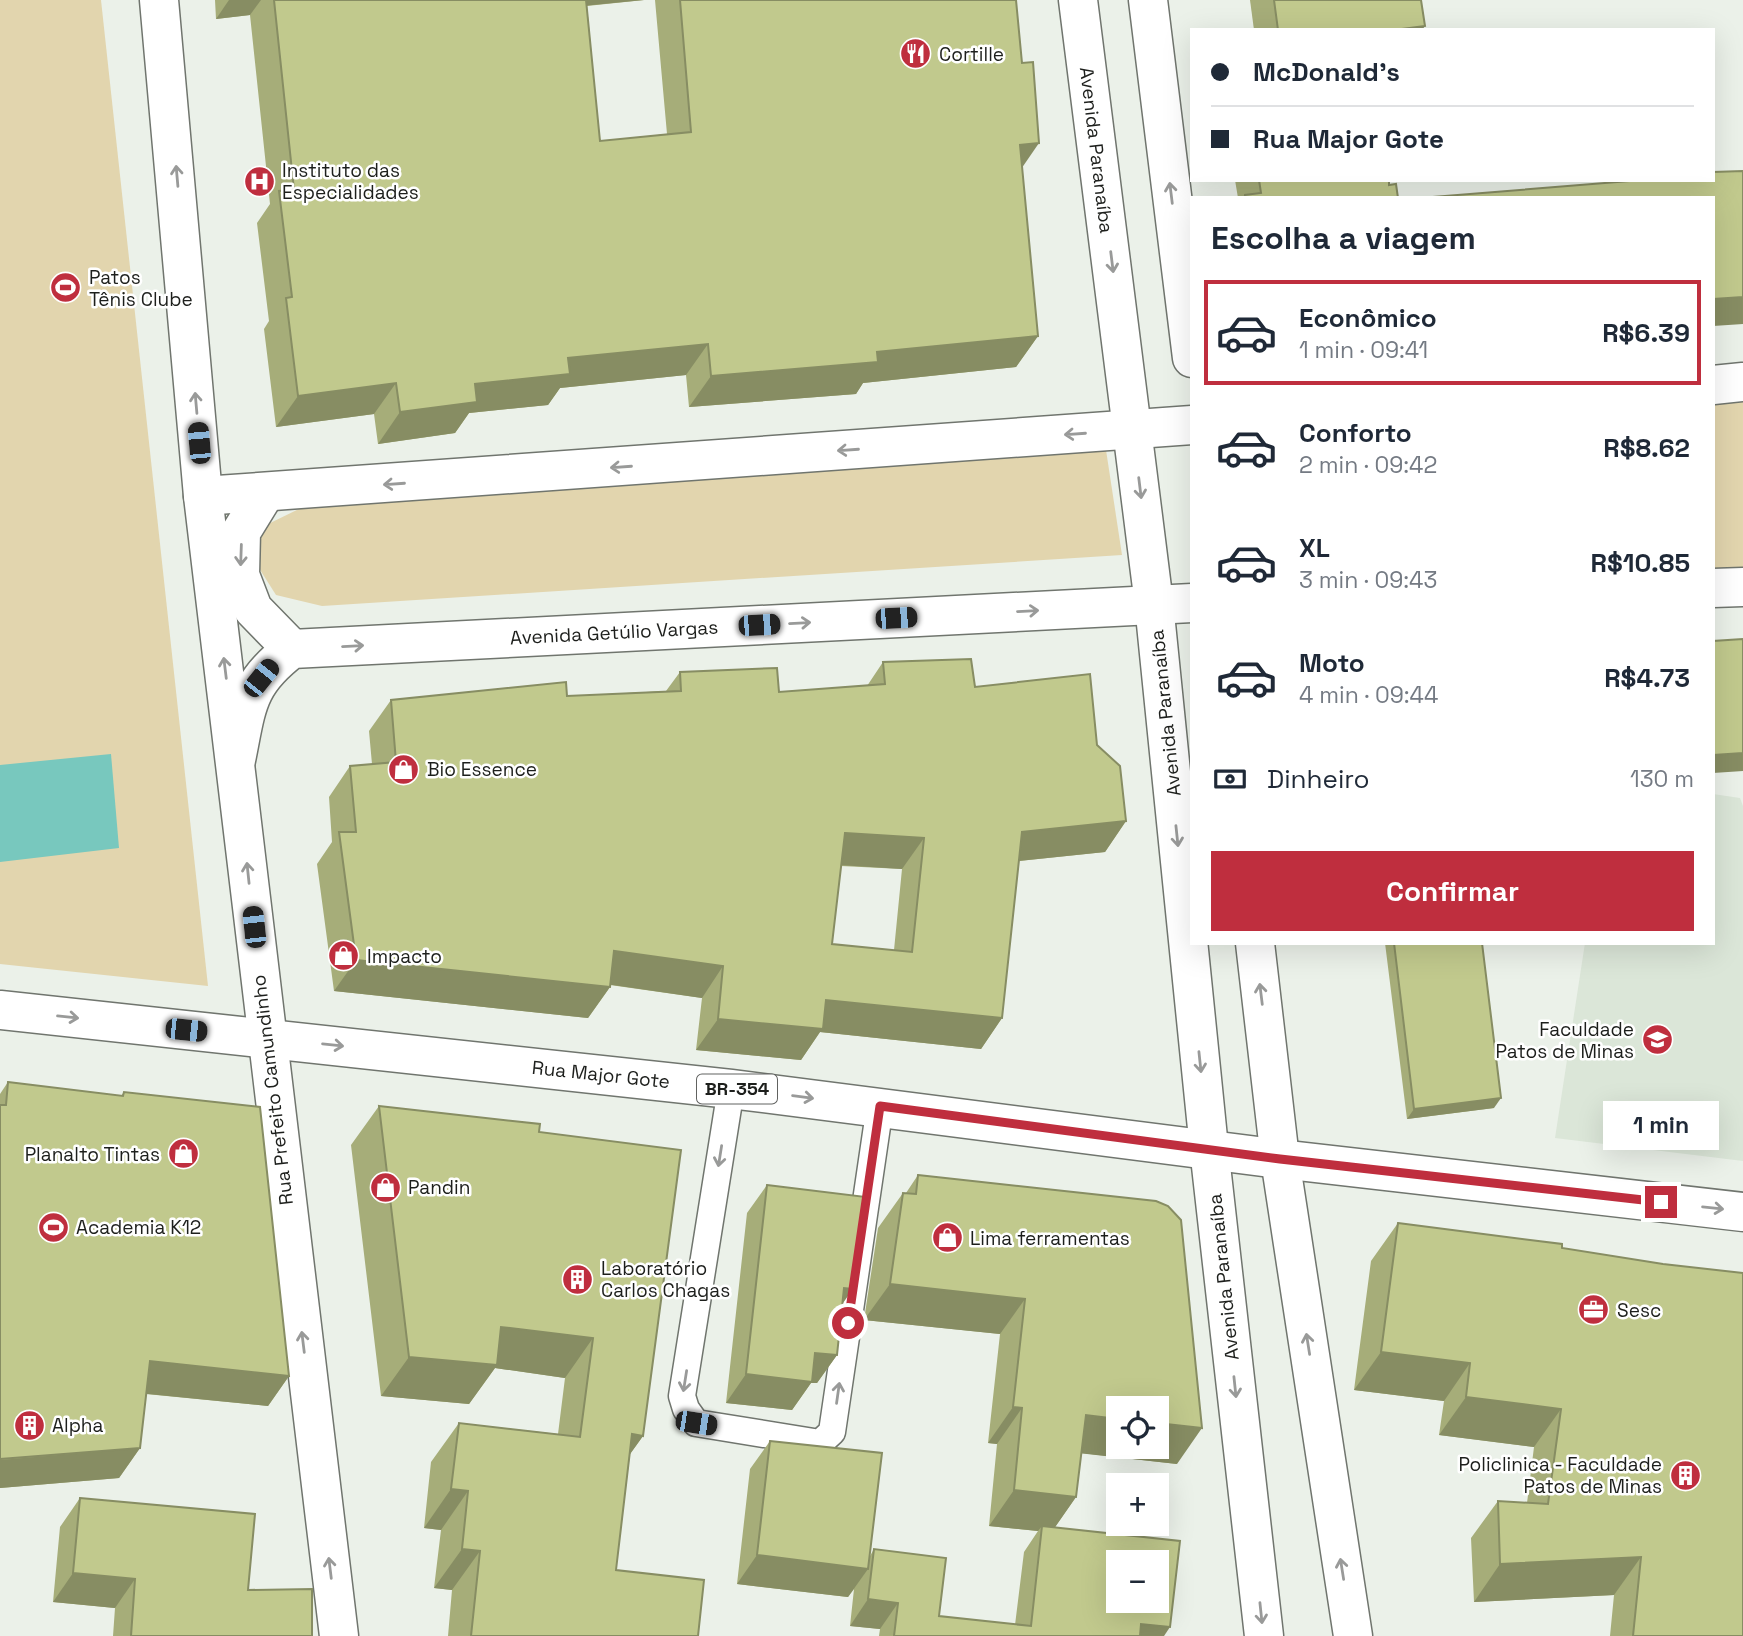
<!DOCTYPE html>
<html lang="pt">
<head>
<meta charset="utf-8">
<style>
  :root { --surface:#fff; --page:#f2f2f3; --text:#1f2937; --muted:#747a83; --line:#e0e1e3; --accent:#bf2e3e }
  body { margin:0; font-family:"Space Grotesk",sans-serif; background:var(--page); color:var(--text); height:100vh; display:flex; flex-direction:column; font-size:26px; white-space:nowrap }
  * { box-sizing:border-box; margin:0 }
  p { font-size:23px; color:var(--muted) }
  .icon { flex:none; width:38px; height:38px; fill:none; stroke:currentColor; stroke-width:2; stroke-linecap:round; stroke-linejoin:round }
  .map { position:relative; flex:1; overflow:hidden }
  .sheet { position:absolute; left:1190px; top:196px; width:525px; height:749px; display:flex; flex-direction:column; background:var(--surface); border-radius:0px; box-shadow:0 7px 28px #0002 }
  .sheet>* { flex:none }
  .guide { position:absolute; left:1190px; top:28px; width:525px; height:154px; border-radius:0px; box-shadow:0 7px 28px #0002; display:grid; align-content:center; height:154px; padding:0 21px; background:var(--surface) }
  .buttons { position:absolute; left:1106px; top:1396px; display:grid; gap:14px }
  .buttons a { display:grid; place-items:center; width:63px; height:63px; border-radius:0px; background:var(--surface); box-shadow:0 7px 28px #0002; font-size:35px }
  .end { position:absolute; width:32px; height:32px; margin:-16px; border:9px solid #bf2e3e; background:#fff; box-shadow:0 0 0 4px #fff }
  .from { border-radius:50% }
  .bubble { position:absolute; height:49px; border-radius:0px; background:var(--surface); box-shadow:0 7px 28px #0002; font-size:23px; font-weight:700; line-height:49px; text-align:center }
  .car { position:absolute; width:21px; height:42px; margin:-21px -10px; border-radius:9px; box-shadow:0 0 5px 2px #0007; background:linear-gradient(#222 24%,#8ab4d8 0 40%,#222 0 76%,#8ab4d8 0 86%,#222 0) }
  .guide b { display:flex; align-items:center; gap:24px; height:66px; font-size:26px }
  .guide b+b { border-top:2px solid var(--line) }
  .guide i { width:18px; height:18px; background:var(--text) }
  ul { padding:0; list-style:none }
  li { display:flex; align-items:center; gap:21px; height:105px; margin:0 14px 10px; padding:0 7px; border:4px solid transparent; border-radius:0px }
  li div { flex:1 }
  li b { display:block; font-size:26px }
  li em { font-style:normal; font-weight:700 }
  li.active { border-color:var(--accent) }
  li>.icon { width:63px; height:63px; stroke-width:1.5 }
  h2 { padding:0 21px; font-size:32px; line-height:84px }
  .pay { display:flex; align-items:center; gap:18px; height:77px; padding:0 21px; font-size:26px }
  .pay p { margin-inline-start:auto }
  .cta { display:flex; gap:14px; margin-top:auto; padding:14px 21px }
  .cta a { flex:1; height:80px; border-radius:0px; background:var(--accent); color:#fff; font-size:28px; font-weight:700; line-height:80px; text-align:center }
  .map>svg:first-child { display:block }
</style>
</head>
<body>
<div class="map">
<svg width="1743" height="1636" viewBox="0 0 1743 1636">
  <rect width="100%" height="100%" fill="#ebf1e9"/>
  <path fill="#dbe6d8" d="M1713 794 1740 798 1743 806V1161L1555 1138 1585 943H1713Z"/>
  <g fill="#e2d5ae">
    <path d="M0 0H101L208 986 0 964Z"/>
    <path d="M1743 400V568H1713V403Z"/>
    <path d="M1106 450 1122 555 322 606 276 595 257 565 262 527 305 506Z"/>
  </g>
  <path fill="#78c8be" d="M111 754 119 848 0 862V765Z"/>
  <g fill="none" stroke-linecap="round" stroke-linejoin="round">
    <defs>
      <path id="service" d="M731 1089 682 1396 686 1409 696 1423 820 1443 832 1432 880 1106"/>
      <path id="minor" d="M159 0 203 496 339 1636"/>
      <g id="tertiary">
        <path d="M1713 385 1743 382"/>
        <path d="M265 493 241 532 240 575 253 609 292 649"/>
        <path d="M203 496 1192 425"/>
        <path d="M1713 588 1743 587"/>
        <path d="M236 760C247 706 246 684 292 649L1192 603"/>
      </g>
      <g id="secondary">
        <path d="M1078 0 1154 604 1209 1148 1264 1636"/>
        <path d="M1148 0 1192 358"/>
        <path d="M1255 943 1280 1159 1353 1636"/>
      </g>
      <path id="primary" d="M0 1010 731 1089 1280 1159 1743 1212"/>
    </defs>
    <use href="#service" stroke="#70756e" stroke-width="29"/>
    <use href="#minor" stroke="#70756e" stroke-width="41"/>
    <use href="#tertiary" stroke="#70756e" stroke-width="41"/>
    <use href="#secondary" stroke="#70756e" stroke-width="41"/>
    <use href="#primary" stroke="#70756e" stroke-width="41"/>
    <use href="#service" stroke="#fff" stroke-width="26"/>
    <use href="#minor" stroke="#fff" stroke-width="38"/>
    <use href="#tertiary" stroke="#fff" stroke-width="38"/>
    <use href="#secondary" stroke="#fff" stroke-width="38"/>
    <use href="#primary" stroke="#fff" stroke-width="38"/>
  </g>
  <g fill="#a6ad79" fill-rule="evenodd">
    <path d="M215 0H644L587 6 600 141 667 134 655 0H1016L1022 168 1038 336 1016 367 863 383 856 394 689 407 686 375 560 388 548 405 469 413 455 433 378 444 374 414 276 427 264 329 269 321 257 223 270 204 250 15 216 19Z"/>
    <path d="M1250 0H1421L1422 30H1254Z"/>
    <path d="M1235 180H1389V185L1398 198H1238Z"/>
    <path d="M883 662 975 687 1097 745 1126 821 1105 852 1019 861 1002 1018 981 1049 820 1032 801 1060 696 1050 702 998 610 985V987L588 1018 334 991 317 864 332 842 329 797 350 766 372 764 369 731 391 700 567 696 666 691 680 672 779 692 867 686ZM841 866 902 869 894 950 832 944Z"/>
    <path d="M1385 943H1482L1494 1108 1407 1119Z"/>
    <path d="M8 1082 121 1096 124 1092 289 1376 268 1406 146 1394 140 1448 119 1478 0 1488V1094Z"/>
    <path d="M379 1106 539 1132 643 1436 630 1454 616 1570 698 1636H448L452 1590 434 1588 441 1530 424 1528 431 1462 459 1423 558 1434 565 1378 495 1368 469 1404 381 1396 351 1145Z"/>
    <path d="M918 1175 1177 1464 1081 1453 1076 1497 1055 1527 1164 1636H879L880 1629 850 1626 854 1589 848 1597 737 1584 750 1469 770 1441 870 1556 874 1549 939 1616 1015 1625 1024 1552 1038 1531 989 1526 997 1444 988 1443 1000 1334 864 1320 878 1228 903 1193H906Z"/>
    <path d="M767 1185 842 1304 837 1355 817 1383H811L792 1410 726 1403 747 1213Z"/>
    <path d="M1398 1223 1562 1248 1743 1636H1610L1614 1595 1474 1602 1471 1538 1498 1501 1527 1503 1534 1447 1439 1435 1444 1401 1354 1390 1371 1261Z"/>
    <path d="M80 1498 248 1590 312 1636H113L115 1608 53 1602 60 1527Z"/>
  </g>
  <g fill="#878d63">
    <path d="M229 0H261L250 15 216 19Z"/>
    <path d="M568 0H644L562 8Z"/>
    <path d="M1425 26 1422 30H1394Z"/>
    <path d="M1039 143 1017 175 1020 145Z"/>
    <path d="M1743 297V324L1713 326V299Z"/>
    <path d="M1038 336 1016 367 863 383 856 394 689 407 711 376 877 352Z"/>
    <path d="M708 344 686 375 560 388 548 405 469 413 455 433 378 444 400 412 475 384 568 358Z"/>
    <path d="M396 383 374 414 276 427 298 396Z"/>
    <path d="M1743 753V771L1713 773V755Z"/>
    <path d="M1126 821 1105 852 1000 863 1022 832Z"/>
    <path d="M845 833 924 838 902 869 823 864Z"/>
    <path d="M614 951 723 966 702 998 592 982Z"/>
    <path d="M356 960 610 987 588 1018 334 991Z"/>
    <path d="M826 1000 1002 1018 981 1049 820 1032 801 1060 696 1050 718 1019Z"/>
    <path d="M1501 1098 1494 1108 1407 1119 1414 1109Z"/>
    <path d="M890 1284 1025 1299 1000 1334 864 1320Z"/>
    <path d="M844 1288 853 1289 833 1317Z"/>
    <path d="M501 1327 593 1338 565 1378 495 1368 469 1404 381 1396 409 1357Z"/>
    <path d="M1381 1352 1470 1363 1444 1401 1354 1390Z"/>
    <path d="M815 1353 837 1355 817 1383H811L792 1410 726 1403 746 1374Z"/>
    <path d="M150 1361 289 1376 268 1406 128 1392Z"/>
    <path d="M1466 1397 1561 1409 1534 1447 1439 1435Z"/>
    <path d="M1013 1407 1022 1408 997 1444 988 1443Z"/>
    <path d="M1086 1415 1118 1419V1447H1157V1423L1202 1428 1177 1464 1060 1451Z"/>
    <path d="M632 1434 643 1436 615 1475Z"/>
    <path d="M140 1448 119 1478 0 1488V1460Z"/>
    <path d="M451 1489 468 1491 441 1530 424 1528Z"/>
    <path d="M1014 1490 1076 1497 1051 1533 1042 1526 1038 1531 989 1526Z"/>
    <path d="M462 1549 480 1551 452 1590 434 1588Z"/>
    <path d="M757 1555 868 1569 848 1597 737 1584Z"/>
    <path d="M1641 1557 1614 1595 1474 1602 1500 1564Z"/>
    <path d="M73 1573 135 1579 115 1608 53 1602Z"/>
    <path d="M868 1599 898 1603 880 1629 850 1626Z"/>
    <path d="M1141 1624 1170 1627 1164 1636H1133Z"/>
  </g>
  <g fill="#c1c98d" stroke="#878d63" stroke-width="2" fill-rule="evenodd">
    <path d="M274 0H586L600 141 691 132 680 0H1016L1022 63 1033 62 1039 143 1020 145 1038 336 877 352 878 362 711 376 708 344 568 358 570 374 475 384 477 402 400 412 396 383 298 396 286 298 292 297 279 191 294 190Z"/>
    <path d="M1274 0H1421L1425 26 1394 30H1278Z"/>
    <path d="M1743 171V297L1713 299V198H1420L1642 180H1713V172Z"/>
    <path d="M1259 180H1389V185L1396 184 1398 198H1245V195L1261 193Z"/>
    <path d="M1743 639V753L1713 755V641Z"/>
    <path d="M971 659 975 687 1090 674 1097 745 1120 766 1126 821 1022 832 1002 1018 826 1000 823 1029 718 1019 723 966 614 951 610 987 356 960 339 832H356L350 766 396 762 391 700 566 682 567 696 681 691 680 672 777 668 779 692 885 684 883 662ZM845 833 924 838 912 952 832 944Z"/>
    <path d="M1394 943H1482L1501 1098 1414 1109Z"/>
    <path d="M8 1082 123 1096 124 1092 260 1107 289 1376 150 1361 140 1448 0 1459V1483V1105H6Z"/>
    <path d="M379 1106 540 1124 539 1132 681 1150 643 1436 632 1434 616 1570 704 1580 698 1636H471L480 1551 462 1549 468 1491 451 1489 459 1423 580 1437 593 1338 501 1327 497 1365 409 1357Z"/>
    <path d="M918 1175 1156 1201 1168 1206 1181 1220 1202 1428 1157 1423V1409H1118V1419L1086 1415 1076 1497 1014 1490 1022 1408 1013 1407 1025 1299 890 1284 903 1193 916 1194Z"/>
    <path d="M767 1185 866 1197 853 1289 844 1288 837 1355 815 1353 812 1382 746 1374Z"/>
    <path d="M1398 1223 1562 1244V1248L1663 1264 1743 1273V1636H1633L1641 1557 1500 1564 1498 1501 1548 1504 1561 1409 1466 1397 1470 1363 1381 1352Z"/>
    <path d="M770 1441 882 1453 868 1569 757 1555Z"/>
    <path d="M80 1498 255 1514 248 1590 312 1589V1636H131L135 1579 73 1573Z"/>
    <path d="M1042 1526 1180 1541 1170 1627 1141 1624 1140 1636H894L898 1603 868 1599 874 1549 946 1558 939 1616 1031 1626ZM1118 1563H1157V1601H1118Z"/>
  </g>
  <defs><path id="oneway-shaft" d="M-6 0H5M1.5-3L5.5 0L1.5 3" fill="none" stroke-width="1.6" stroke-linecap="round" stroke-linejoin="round" transform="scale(1.75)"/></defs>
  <g stroke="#999a99">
    <use href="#oneway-shaft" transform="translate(177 176) rotate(-95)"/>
    <use href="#oneway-shaft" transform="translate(1171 193) rotate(-97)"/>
    <use href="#oneway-shaft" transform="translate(1112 262) rotate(83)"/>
    <use href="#oneway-shaft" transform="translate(196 403) rotate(-95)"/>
    <use href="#oneway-shaft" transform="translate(1075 434) rotate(176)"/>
    <use href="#oneway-shaft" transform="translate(848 450) rotate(176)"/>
    <use href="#oneway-shaft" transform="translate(621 467) rotate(176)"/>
    <use href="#oneway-shaft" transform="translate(394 484) rotate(176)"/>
    <use href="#oneway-shaft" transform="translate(1140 488) rotate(83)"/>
    <use href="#oneway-shaft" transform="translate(241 555) rotate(92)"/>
    <use href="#oneway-shaft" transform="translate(1028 611) rotate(-3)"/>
    <use href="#oneway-shaft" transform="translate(800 623) rotate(-3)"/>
    <use href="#oneway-shaft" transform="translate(353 646) rotate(-3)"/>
    <use href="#oneway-shaft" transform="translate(225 668) rotate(-97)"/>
    <use href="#oneway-shaft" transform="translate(1177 836) rotate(84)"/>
    <use href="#oneway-shaft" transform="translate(248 873) rotate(-96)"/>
    <use href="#oneway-shaft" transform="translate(1261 994) rotate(-97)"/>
    <use href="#oneway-shaft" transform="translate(68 1017) rotate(6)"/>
    <use href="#oneway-shaft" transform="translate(333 1045) rotate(6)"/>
    <use href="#oneway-shaft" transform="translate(1200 1062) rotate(84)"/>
    <use href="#oneway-shaft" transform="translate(803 1097) rotate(7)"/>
    <use href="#oneway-shaft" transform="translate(720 1156) rotate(99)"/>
    <use href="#oneway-shaft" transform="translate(1713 1208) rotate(6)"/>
    <use href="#oneway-shaft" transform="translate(303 1342) rotate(-97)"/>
    <use href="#oneway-shaft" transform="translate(1308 1344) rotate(-99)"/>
    <use href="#oneway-shaft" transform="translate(685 1381) rotate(99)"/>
    <use href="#oneway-shaft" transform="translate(1235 1387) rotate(84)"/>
    <use href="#oneway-shaft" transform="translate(838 1393) rotate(-82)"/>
    <use href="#oneway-shaft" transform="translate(330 1568) rotate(-97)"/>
    <use href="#oneway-shaft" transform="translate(1342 1569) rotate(-99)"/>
    <use href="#oneway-shaft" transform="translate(1261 1613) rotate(84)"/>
  </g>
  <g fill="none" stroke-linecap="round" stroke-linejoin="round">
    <path stroke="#bf2e3e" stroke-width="9" d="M848 1323 880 1106 1280 1159 1661 1202"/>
  </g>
  <defs>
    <symbol id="restaurant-disc" viewBox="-11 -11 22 22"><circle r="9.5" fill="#bf2e3e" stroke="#fff"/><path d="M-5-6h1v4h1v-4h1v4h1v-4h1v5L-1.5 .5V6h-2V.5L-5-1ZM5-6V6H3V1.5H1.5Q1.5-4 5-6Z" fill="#fff"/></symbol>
    <symbol id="hospital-disc" viewBox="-11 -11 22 22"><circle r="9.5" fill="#bf2e3e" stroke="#fff"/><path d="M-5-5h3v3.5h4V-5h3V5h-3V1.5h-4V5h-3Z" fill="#fff"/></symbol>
    <symbol id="stadium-disc" viewBox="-11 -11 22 22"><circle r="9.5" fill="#bf2e3e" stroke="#fff"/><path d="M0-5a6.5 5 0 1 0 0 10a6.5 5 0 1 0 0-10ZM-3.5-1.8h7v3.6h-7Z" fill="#fff"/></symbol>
    <symbol id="shop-disc" viewBox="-11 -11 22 22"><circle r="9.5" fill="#bf2e3e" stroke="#fff"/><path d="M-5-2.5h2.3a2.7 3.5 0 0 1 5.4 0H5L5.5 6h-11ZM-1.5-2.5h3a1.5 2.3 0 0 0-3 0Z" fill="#fff"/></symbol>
    <symbol id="university-disc" viewBox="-11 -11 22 22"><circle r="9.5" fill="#bf2e3e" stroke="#fff"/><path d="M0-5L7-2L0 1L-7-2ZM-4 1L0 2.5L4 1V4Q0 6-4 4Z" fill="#fff"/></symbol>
    <symbol id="building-disc" viewBox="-11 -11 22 22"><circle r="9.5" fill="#bf2e3e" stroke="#fff"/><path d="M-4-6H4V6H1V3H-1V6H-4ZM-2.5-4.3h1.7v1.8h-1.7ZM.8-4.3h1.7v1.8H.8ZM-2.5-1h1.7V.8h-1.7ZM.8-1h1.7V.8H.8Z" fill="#fff"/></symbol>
    <symbol id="office-disc" viewBox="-11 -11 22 22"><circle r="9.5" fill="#bf2e3e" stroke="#fff"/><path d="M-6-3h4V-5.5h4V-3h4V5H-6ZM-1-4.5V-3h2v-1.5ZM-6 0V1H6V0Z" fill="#fff"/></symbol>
  </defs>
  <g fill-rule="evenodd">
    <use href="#restaurant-disc" x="898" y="36" width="35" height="35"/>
    <use href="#hospital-disc" x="242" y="164" width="35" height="35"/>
    <use href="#stadium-disc" x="48" y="270" width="35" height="35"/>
    <use href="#shop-disc" x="386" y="752" width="35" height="35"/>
    <use href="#shop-disc" x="326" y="938" width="35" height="35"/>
    <use href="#university-disc" x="1640" y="1022" width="35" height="35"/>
    <use href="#shop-disc" x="166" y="1136" width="35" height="35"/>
    <use href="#shop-disc" x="368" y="1170" width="35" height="35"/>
    <use href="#stadium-disc" x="36" y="1210" width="35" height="35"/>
    <use href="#shop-disc" x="930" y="1220" width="35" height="35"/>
    <use href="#building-disc" x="560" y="1262" width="35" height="35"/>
    <use href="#office-disc" x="1576" y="1292" width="35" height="35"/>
    <use href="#building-disc" x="12" y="1408" width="35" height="35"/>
    <use href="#building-disc" x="1668" y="1458" width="35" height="35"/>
  </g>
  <g text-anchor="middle" stroke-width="5" stroke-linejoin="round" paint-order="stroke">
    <rect fill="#fff" stroke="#616260" stroke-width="2" x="697" y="1074.5" width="80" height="29" rx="5"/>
    <g font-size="18" font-weight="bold" fill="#1d1f1c">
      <text x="737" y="1095">BR-354</text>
    </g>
    <g font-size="19" fill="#1d1f1c" stroke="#fff" text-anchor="start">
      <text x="939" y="61">Cortille</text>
      <text x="282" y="177">Instituto das<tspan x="282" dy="22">Especialidades</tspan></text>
      <text x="89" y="284">Patos<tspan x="89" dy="22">Tênis Clube</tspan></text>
      <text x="427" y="776">Bio Essence</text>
      <text x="367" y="963">Impacto</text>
      <text x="1634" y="1036" text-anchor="end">Faculdade<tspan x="1634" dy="22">Patos de Minas</tspan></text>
      <text x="160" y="1161" text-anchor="end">Planalto Tintas</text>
      <text x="408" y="1194">Pandin</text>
      <text x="76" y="1234">Academia K12</text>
      <text x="970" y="1245">Lima ferramentas</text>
      <text x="601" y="1275">Laboratório<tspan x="601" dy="22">Carlos Chagas</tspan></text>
      <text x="1617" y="1317">Sesc</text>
      <text x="52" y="1432">Alpha</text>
      <text x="1662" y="1471" text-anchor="end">Policlinica - Faculdade<tspan x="1662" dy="22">Patos de Minas</tspan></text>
    </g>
    <g font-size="19" fill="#1d1f1c" stroke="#fff">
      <text transform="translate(1097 150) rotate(83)" y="7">Avenida Paranaíba</text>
      <text transform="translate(614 632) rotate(-3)" y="7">Avenida Getúlio Vargas</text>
      <text transform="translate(1165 713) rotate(-96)" y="7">Avenida Paranaíba</text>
      <text transform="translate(601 1074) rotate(6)" y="7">Rua Major Gote</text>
      <text transform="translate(272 1090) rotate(-97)" y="7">Rua Prefeito Camundinho</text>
      <text transform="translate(1223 1277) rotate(-96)" y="7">Avenida Paranaíba</text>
    </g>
  </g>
</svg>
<div class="buttons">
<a><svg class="icon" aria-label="locate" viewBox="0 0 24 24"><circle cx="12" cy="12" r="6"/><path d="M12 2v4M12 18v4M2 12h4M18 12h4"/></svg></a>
<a>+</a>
<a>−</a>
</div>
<i class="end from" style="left:848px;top:1323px"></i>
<i class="end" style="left:1661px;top:1202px"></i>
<div class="bubble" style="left:1603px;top:1101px;width:116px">1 min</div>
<i class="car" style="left:199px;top:443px;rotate:355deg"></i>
<i class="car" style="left:896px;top:618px;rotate:87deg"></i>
<i class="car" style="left:759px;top:625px;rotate:87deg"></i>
<i class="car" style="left:261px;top:678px;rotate:39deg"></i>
<i class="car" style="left:254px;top:927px;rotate:354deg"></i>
<i class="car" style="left:186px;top:1030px;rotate:96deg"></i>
<i class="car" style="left:696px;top:1423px;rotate:99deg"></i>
<div class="guide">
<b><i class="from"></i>McDonald's</b>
<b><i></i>Rua Major Gote</b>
</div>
<section class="sheet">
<h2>Escolha a viagem</h2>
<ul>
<li class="active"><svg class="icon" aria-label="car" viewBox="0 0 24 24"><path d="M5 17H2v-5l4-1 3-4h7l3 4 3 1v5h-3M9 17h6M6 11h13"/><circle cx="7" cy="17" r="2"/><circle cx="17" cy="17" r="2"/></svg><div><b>Econômico</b><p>1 min · 09:41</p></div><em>R$6.39</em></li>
<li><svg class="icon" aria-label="car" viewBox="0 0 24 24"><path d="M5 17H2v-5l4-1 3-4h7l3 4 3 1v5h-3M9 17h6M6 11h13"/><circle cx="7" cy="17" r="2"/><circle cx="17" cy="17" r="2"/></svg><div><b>Conforto</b><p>2 min · 09:42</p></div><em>R$8.62</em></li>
<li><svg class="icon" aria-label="car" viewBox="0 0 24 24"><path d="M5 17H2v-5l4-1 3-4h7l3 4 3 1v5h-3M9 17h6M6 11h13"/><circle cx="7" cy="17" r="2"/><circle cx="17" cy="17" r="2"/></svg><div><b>XL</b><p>3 min · 09:43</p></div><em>R$10.85</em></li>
<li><svg class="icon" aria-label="car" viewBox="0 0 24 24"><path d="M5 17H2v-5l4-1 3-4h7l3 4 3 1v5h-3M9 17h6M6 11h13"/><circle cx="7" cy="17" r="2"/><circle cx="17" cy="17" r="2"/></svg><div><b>Moto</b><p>4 min · 09:44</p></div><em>R$4.73</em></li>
</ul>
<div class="pay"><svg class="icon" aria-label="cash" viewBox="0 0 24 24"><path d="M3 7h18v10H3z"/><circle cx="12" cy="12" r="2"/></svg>Dinheiro<p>130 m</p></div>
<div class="cta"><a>Confirmar</a></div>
</section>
</div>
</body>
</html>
